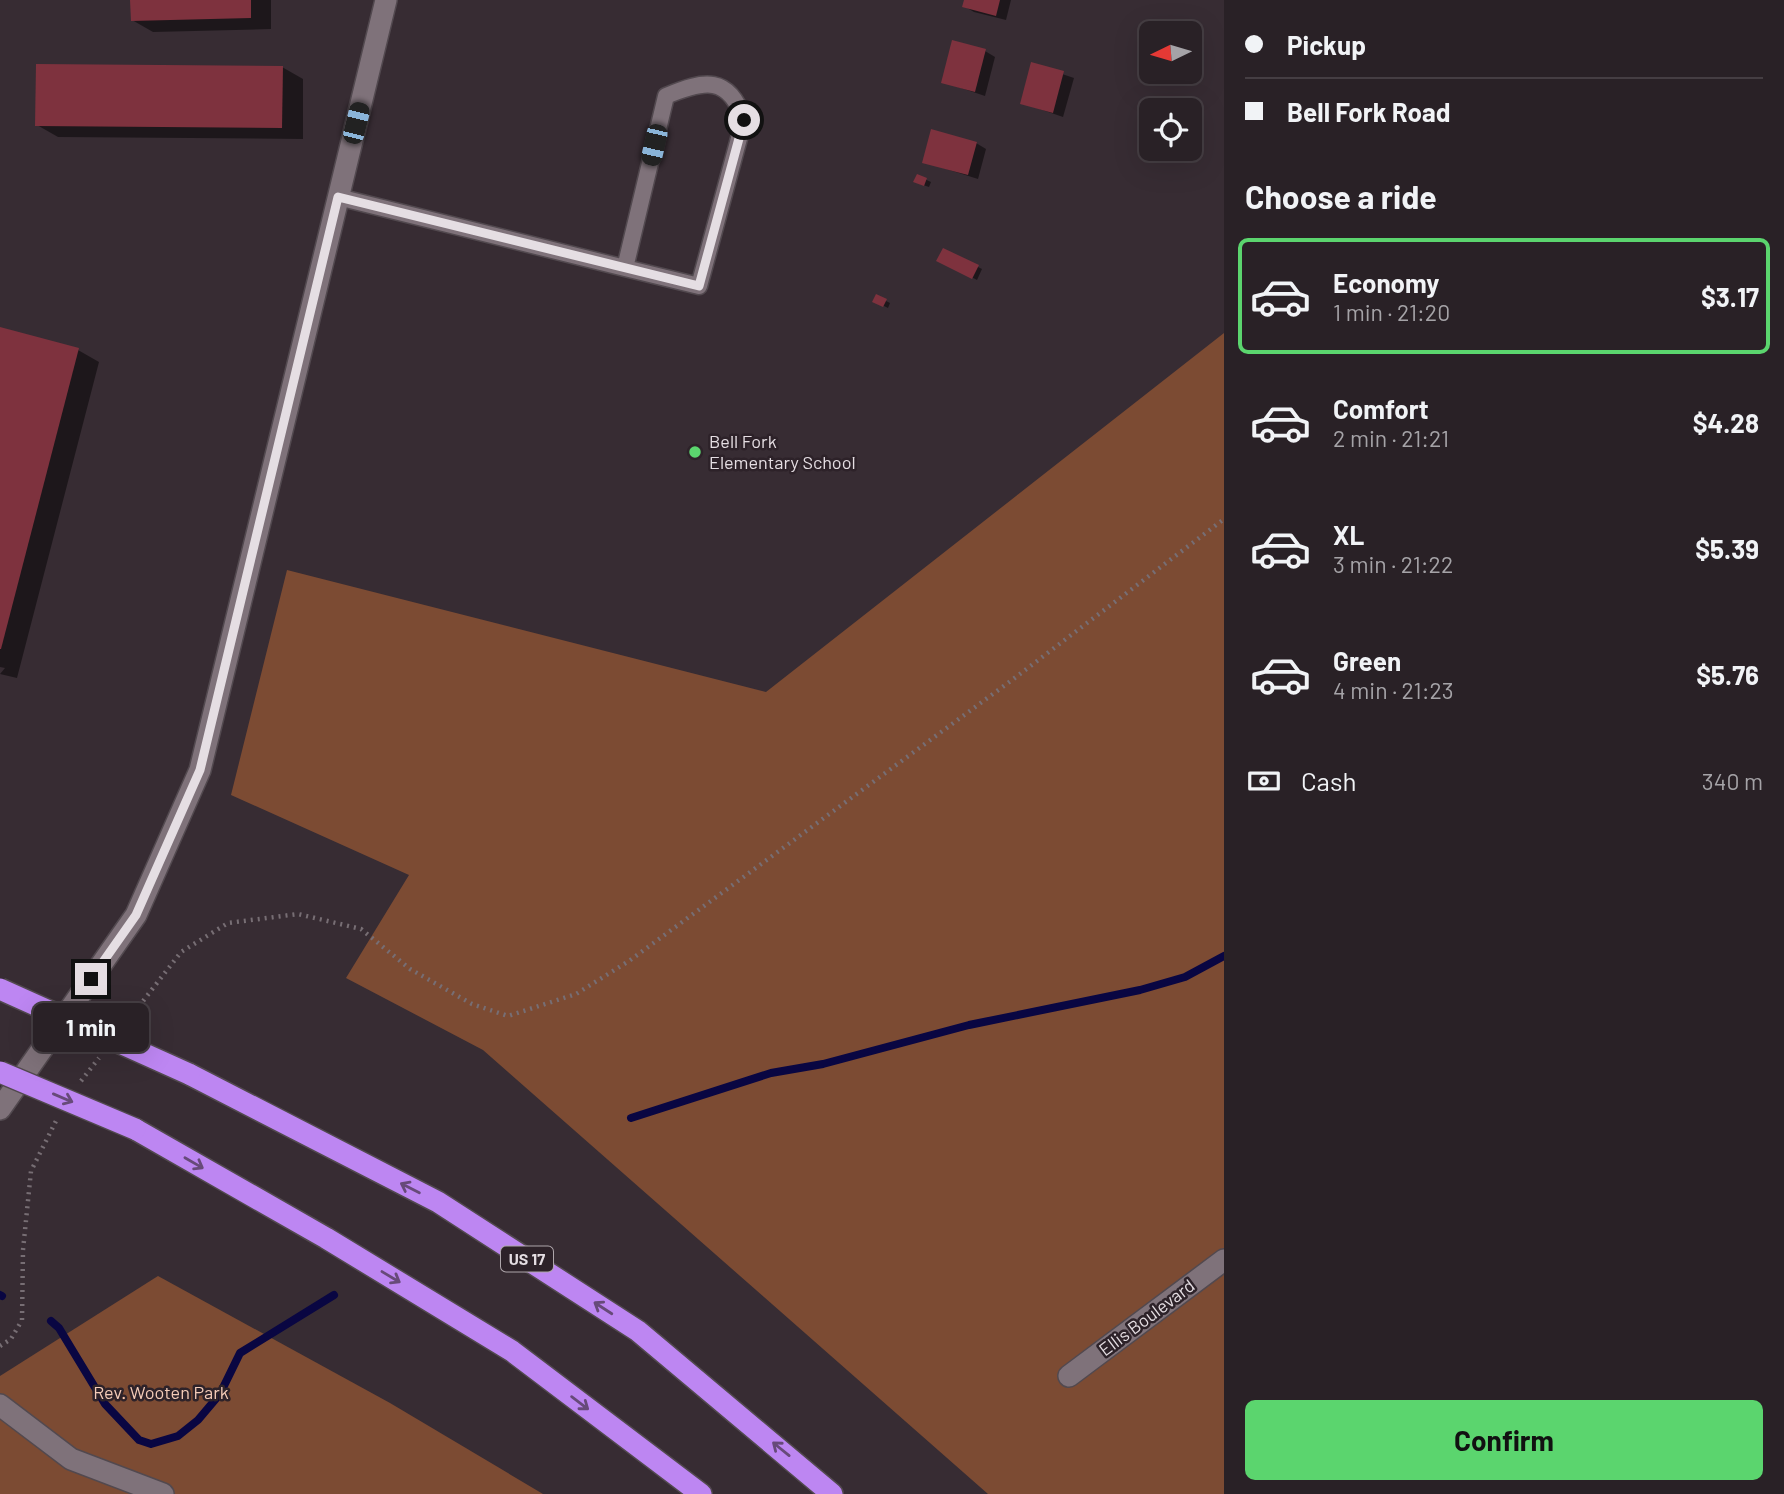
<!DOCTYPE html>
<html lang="en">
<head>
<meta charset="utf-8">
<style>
  :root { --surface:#292126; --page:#352e32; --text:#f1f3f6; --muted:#a5a3a7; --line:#453e43; --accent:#5bd56e }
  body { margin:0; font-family:Barlow,sans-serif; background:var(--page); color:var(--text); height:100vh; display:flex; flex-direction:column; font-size:26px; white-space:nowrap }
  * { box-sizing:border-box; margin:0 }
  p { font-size:23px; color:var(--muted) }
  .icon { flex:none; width:38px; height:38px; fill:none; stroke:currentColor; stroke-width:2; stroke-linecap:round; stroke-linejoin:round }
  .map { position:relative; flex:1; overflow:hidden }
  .panel { display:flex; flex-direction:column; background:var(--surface); width:560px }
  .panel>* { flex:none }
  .guide { display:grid; align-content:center; height:154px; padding:0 21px; background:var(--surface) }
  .needle { width:46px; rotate:265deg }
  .buttons { position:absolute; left:1139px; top:21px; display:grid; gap:14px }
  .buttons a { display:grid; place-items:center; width:63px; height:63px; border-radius:10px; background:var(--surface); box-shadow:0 7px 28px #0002,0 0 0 2px var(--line); font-size:35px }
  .end { position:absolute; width:32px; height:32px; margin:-16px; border:9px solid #e5dee3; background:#111; box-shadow:0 0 0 4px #111 }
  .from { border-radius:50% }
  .bubble { position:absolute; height:49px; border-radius:10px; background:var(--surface); box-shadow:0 7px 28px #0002,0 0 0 2px var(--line); font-size:23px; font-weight:700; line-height:49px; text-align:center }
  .car { position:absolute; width:21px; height:42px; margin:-21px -10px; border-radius:9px; box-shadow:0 0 5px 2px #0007; background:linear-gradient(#222 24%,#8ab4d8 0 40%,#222 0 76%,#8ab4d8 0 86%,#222 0) }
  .guide b { display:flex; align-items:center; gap:24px; height:66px; font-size:26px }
  .guide b+b { border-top:2px solid var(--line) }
  .guide i { width:18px; height:18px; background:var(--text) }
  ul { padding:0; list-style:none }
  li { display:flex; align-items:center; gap:21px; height:116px; margin:0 14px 10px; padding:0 7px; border:4px solid transparent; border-radius:10px }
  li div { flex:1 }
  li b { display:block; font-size:26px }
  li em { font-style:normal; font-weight:700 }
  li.current { border-color:var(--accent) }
  li>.icon { width:63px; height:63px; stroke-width:1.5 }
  h2 { padding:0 21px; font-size:32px; line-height:84px }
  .pay { display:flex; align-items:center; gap:18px; height:77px; padding:0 21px; font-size:26px }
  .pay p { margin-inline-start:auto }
  .primary-button { display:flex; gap:14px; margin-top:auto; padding:14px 21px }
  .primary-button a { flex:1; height:80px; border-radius:10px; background:var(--accent); color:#111; font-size:28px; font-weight:700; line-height:80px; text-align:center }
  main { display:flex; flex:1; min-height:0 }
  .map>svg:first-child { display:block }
</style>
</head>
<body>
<main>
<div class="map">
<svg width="1224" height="1494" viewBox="0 0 1224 1494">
  <rect width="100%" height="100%" fill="#372c33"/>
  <g fill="#7c4b33">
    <path d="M1224 333V1494H988L483 1050 346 978 409 875 231 795 287 570 766 692Z"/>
    <path d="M158 1276 390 1403 543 1494H0V1376Z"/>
  </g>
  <g fill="#0007">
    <path d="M132 0H271V29L153 32 132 20Z"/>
    <path d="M966 0H1011L1006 20 974 12 964 6Z"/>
    <path d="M985 51 995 57 985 96 943 82Z"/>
    <path d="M1032 64 1074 78 1063 117 1022 103Z"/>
    <path d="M282 67 303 79V139L58 137 37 125Z"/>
    <path d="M976 143 986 149 978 179 924 162Z"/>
    <path d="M918 176 931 182 929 187 920 184Z"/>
    <path d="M944 250 982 269 977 280 939 260Z"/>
    <path d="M876 296 890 303 888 308 874 301Z"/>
    <path d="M0 329 78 350 99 362 17 678 0 674 5 668 0 667Z"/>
  </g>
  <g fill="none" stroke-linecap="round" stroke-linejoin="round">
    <g stroke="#090642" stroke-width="8">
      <path d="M631 1118 771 1073 823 1064 969 1025 1140 990 1185 977 1224 956"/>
      <path d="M0 1295 2 1296"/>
      <path d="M51 1321 59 1328 105 1404 139 1440 151 1444 178 1436 198 1420 220 1394 240 1353 334 1295"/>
    </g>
  </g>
  <g fill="#7e323e">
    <path d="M130 0H251V18L131 21Z"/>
    <path d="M964 0H1000L996 16 962 7Z"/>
    <path d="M952 40 986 49 975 92 941 83Z"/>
    <path d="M1031 62 1064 71 1053 113 1020 104Z"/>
    <path d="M36 64 283 66 282 128 35 126Z"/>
    <path d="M931 129 977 142 968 175 922 163Z"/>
    <path d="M917 174 927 178 924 186 913 182Z"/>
    <path d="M943 248 979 265 972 279 936 261Z"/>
    <path d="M876 294 887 299 883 307 872 302Z"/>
    <path d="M0 327 79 348 1 649H0Z"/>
  </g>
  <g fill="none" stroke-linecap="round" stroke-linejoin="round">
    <defs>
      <path id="lane" d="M338 197 625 268 666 96C704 80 729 75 744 120L699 286 625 268"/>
      <g id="street">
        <path d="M1069 1376 1224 1260"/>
        <path d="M0 1405 71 1459 163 1494"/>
      </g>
      <path id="secondary" d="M0 1109 136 915 200 770 386 0"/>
      <g id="highway">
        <path d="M189 1074 438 1202 638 1331 832 1494"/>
        <path d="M135 1129 326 1238 512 1351 701 1494"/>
      </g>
    </defs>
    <use href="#lane" stroke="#52494f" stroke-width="19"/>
    <use href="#street" stroke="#52494f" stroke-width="24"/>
    <use href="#secondary" stroke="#52494f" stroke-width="24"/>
    <use href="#highway" stroke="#52494f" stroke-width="24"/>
    <g stroke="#776e74" stroke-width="4.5" stroke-dasharray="2 5" stroke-linecap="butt">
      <path d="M126 1023 181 952 228 923 298 914 361 929 410 969 472 1004 508 1016 576 994 629 961 1012 680 1224 519"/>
      <path d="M81 1081 99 1058"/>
      <path d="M0 1346 11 1339 22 1320 23 1250 31 1171 56 1121"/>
    </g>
    <use href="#lane" stroke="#7f727a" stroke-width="16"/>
    <use href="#street" stroke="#7f727a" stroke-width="21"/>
    <use href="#secondary" stroke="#7f727a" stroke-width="21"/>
    <use href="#highway" stroke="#bd86f2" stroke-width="21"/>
    <defs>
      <g id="highway-bridge">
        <path d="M0 989 189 1074"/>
        <path d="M0 1072 135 1129"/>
      </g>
    </defs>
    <use href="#highway-bridge" stroke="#52494f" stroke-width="24" stroke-linecap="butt"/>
    <use href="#highway-bridge" stroke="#bd86f2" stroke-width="21"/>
  </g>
  <defs><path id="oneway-shaft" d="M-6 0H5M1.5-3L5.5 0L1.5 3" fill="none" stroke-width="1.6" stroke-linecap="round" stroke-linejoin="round" transform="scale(1.75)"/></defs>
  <g stroke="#674a79">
    <use href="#oneway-shaft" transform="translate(63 1098) rotate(23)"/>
    <use href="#oneway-shaft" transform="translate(194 1163) rotate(30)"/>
    <use href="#oneway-shaft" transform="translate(410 1188) rotate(-153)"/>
    <use href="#oneway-shaft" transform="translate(391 1277) rotate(31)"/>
    <use href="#oneway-shaft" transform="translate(603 1308) rotate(-147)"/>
    <use href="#oneway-shaft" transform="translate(580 1403) rotate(37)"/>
    <use href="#oneway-shaft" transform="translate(781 1449) rotate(-141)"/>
  </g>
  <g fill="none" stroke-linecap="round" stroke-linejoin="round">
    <path stroke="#e5dee3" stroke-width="9" d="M91 979 136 915 200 770 338 197 699 286 744 120"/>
  </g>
  <circle fill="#5bd56e" stroke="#2d2229" stroke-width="2.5" cx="695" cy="452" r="7"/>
  <g text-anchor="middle" stroke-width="5" stroke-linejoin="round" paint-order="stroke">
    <rect fill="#2d2229" stroke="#aea6ab" stroke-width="2" x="501" y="1246.5" width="52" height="25" rx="5"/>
    <g font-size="16" font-weight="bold" fill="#e5dee3">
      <text x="527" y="1265">US 17</text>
    </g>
    <g font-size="18" fill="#e5dee3" stroke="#2d2229" text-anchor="start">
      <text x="709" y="448">Bell Fork<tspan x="709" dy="21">Elementary School</tspan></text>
    </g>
    <g font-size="18" fill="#e5dee3" stroke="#2d2229">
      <text transform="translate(1147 1318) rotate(-37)" y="6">Ellis Boulevard</text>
    </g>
    <g font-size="18" fill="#f5ccb8" stroke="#2d2229">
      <text x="161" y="1399">Rev. Wooten Park</text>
    </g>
  </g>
</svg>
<div class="buttons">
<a><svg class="needle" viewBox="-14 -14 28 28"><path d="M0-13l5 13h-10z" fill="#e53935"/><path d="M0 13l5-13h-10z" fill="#a5a3a7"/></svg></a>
<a><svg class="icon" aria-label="locate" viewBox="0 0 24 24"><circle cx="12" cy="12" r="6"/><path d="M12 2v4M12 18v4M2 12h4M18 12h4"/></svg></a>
</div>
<i class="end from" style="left:744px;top:120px"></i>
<i class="end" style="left:91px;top:979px"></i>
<div class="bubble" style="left:33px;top:1003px;width:116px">1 min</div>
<i class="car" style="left:356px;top:123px;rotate:14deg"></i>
<i class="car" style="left:654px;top:145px;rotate:193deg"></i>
</div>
<section class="panel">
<div class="guide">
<b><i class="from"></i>Pickup</b>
<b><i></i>Bell Fork Road</b>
</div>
<h2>Choose a ride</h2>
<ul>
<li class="current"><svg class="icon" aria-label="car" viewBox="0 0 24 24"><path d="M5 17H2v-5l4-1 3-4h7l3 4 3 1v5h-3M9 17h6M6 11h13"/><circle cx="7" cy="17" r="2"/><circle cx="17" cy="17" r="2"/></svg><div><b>Economy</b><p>1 min · 21:20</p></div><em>$3.17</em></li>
<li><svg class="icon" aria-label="car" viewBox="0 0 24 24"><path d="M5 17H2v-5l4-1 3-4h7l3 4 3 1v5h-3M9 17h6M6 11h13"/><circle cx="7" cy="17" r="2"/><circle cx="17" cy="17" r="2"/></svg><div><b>Comfort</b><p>2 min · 21:21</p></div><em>$4.28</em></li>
<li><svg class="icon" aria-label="car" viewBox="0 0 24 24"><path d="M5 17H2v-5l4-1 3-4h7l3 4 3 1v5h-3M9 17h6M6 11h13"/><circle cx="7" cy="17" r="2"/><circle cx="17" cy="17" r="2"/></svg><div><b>XL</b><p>3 min · 21:22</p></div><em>$5.39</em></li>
<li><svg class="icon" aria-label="car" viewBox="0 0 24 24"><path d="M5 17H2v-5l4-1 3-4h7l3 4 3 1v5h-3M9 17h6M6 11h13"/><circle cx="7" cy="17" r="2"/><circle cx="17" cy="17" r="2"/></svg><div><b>Green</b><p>4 min · 21:23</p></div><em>$5.76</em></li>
</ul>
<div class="pay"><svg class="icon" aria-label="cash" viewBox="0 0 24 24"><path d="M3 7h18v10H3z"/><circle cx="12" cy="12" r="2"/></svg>Cash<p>340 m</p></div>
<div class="primary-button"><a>Confirm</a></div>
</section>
</main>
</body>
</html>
